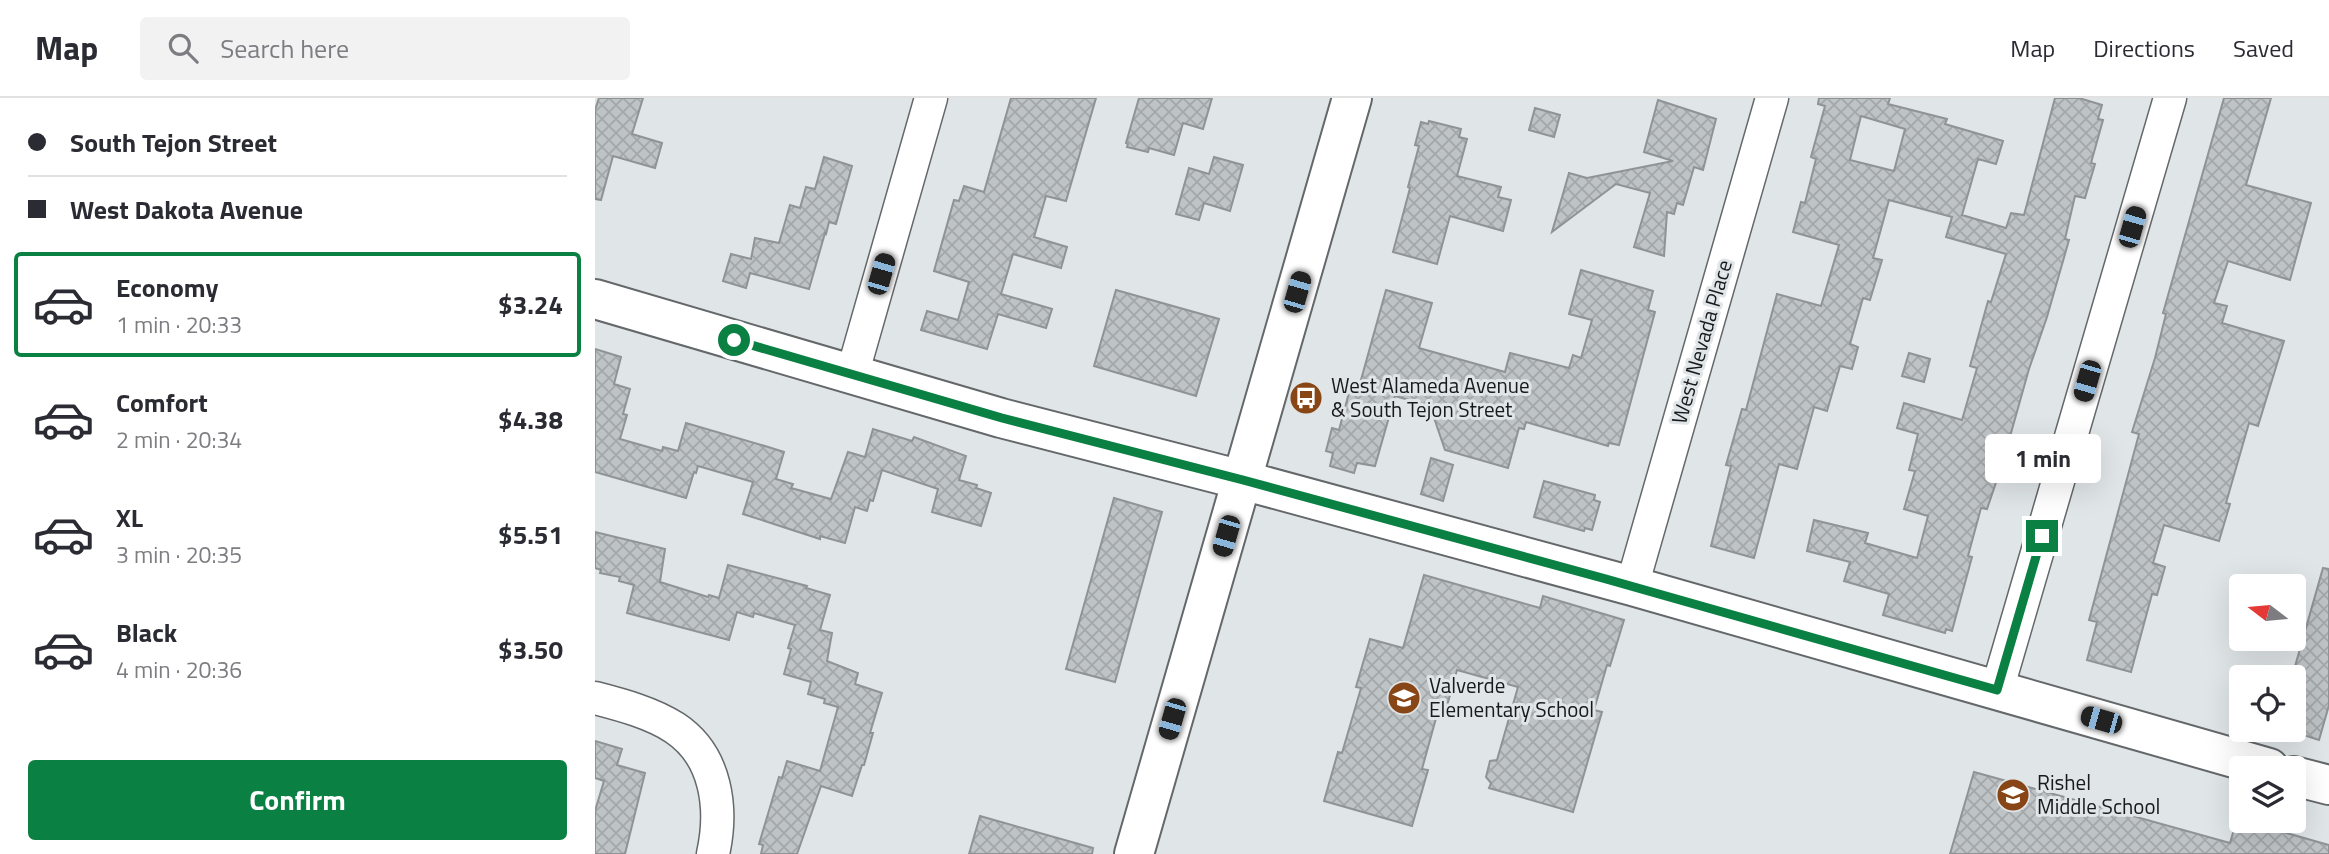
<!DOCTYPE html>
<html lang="en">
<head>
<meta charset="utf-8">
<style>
  :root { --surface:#fff; --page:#f2f2f3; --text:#2b2b33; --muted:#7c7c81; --line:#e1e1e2; --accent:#0b8043 }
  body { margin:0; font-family:"Titillium Web",sans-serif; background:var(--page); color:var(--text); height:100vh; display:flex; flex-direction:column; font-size:26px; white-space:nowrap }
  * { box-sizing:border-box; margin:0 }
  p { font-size:23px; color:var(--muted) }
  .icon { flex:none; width:38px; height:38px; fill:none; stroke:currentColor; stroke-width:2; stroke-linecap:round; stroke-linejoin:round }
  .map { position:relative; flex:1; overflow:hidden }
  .panel { display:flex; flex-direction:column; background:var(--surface); width:595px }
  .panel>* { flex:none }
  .hud { display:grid; align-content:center; height:154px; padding:0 28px; background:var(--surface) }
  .needle { width:46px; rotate:286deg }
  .controls { position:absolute; left:1634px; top:476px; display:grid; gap:14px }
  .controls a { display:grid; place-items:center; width:77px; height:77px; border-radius:7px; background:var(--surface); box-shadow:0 7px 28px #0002; font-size:35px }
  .end { position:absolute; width:32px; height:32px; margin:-16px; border:9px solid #0b8043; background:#fff; box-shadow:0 0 0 4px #fff }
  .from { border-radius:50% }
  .bubble { position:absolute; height:49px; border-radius:7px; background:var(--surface); box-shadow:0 7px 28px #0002; font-size:23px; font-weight:700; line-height:49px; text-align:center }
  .car { position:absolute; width:21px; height:42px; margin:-21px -10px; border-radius:9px; box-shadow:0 0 5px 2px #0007; background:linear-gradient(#222 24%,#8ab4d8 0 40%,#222 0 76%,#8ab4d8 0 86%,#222 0) }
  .hud b { display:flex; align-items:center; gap:24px; height:66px; font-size:26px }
  .hud b+b { border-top:2px solid var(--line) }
  .hud i { width:18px; height:18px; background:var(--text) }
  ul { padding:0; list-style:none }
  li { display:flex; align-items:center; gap:21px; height:105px; margin:0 14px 10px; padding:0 14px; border:4px solid transparent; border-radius:7px }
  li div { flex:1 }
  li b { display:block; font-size:26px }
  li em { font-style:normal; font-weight:700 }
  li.current { border-color:var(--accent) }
  li>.icon { width:63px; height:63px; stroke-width:1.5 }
  .action { display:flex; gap:14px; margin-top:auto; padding:14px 28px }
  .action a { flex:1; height:80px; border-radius:7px; background:var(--accent); color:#fff; font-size:28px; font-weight:700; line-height:80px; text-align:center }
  header { display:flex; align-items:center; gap:42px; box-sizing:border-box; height:98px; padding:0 35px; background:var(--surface); border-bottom:2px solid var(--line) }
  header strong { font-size:33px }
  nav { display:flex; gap:38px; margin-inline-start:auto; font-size:24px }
  .search { width:490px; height:63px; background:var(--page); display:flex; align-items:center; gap:18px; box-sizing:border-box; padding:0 24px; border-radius:7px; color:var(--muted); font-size:26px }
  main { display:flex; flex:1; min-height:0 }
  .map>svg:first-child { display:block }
</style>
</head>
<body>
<header>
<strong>Map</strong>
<div class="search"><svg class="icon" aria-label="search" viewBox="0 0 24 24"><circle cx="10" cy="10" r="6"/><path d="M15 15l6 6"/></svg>Search here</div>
<nav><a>Map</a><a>Directions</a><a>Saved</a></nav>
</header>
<main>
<section class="panel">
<div class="hud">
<b><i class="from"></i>South Tejon Street</b>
<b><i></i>West Dakota Avenue</b>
</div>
<ul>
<li class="current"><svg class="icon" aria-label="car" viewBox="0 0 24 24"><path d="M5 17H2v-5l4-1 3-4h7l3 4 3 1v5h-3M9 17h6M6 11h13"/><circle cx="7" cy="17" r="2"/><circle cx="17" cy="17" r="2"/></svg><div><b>Economy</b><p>1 min · 20:33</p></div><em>$3.24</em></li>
<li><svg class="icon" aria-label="car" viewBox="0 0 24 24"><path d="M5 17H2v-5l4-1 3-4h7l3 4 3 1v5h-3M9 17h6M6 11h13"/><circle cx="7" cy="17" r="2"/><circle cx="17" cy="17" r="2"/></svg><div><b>Comfort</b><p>2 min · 20:34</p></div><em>$4.38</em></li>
<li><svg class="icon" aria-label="car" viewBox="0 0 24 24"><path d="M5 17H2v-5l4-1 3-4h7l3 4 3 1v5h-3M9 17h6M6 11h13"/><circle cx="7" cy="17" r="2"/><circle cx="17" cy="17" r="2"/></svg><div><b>XL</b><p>3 min · 20:35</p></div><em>$5.51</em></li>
<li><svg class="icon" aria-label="car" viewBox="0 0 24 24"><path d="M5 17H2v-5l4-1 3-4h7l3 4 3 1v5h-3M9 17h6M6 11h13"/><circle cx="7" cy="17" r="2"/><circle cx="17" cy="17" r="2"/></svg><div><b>Black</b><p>4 min · 20:36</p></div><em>$3.50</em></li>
</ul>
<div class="action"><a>Confirm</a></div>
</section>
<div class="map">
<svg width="1734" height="756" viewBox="0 0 1734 756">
  <defs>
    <pattern id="building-cross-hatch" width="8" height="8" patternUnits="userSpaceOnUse" patternTransform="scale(1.75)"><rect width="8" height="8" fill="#bec3c5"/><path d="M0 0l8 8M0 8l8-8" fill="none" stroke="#a3a7a9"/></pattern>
  </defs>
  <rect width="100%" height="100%" fill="#e0e5e8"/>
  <g fill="url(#building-cross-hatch)" stroke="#8f9396" stroke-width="2" fill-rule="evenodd">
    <path d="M4 0H48L37 36 67 45 60 70 18 58 6 102 0 101V12Z"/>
    <path d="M416 0H501L471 103 451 98 439 139 472 149 466 170 418 156 406 196 457 211 451 230 403 216 392 251 326 232 332 213 363 222 374 184 339 173 359 102 364 103 369 88 389 94Z"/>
    <path d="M544 0H617L608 31 588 25 579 57 554 50 553 54 532 49 533 46 531 45Z"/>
    <path d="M1224 0H1295L1293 6 1352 21 1350 26 1408 43 1401 66 1383 61 1367 117 1411 130 1416 115 1429 117 1460 0H1484L1507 7 1503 21 1508 22 1496 65 1500 66 1490 100 1480 98 1470 141 1474 142 1452 219 1434 271 1407 367 1392 411 1386 410 1373 458 1377 459 1357 533 1351 531 1350 535 1288 517 1294 496 1249 483 1255 464 1212 453 1219 422 1273 435 1270 445 1322 460 1333 418 1309 411 1320 373 1314 372 1323 336 1302 330 1309 305 1367 322 1382 270 1375 268 1393 203 1396 204 1411 156 1351 139 1357 119 1294 102 1278 160 1287 162 1275 202 1268 200 1255 246 1263 249 1257 271 1245 268 1232 313 1219 309 1202 371 1184 366 1159 460 1116 448 1136 368 1131 367 1147 311 1151 312 1182 196 1226 208 1244 147 1198 134 1206 104 1210 105 1221 61 1216 59 1230 8 1223 6ZM1266 18 1310 31 1299 73 1255 62Z"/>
    <path d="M1629 0H1676L1651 87 1716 105 1695 182 1633 163 1619 205 1632 208 1627 225 1689 243 1663 328 1654 325 1631 405 1635 406 1624 443 1569 427 1558 465 1570 469 1562 497 1557 496 1536 574 1492 562 1502 524 1494 522 1544 336 1537 334 1560 260 1571 216 1568 215Z"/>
    <path d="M1063 2 1121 21 1108 72 1099 69 1088 107 1082 105 1079 116 1072 114 1069 158 1039 149 1055 95 1021 86 957 134 974 75 992 80 1078 63 1049 54Z"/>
    <path d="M940 10 965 17 959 39 934 32Z"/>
    <path d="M834 23 866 31 864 39 872 41 862 78 906 89 903 99 916 102 908 133 855 118 842 166 798 154 815 90 813 89 824 48 820 47 826 24 833 26Z"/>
    <path d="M229 59 257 68 241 126 234 124 231 136 230 135 214 191 155 175 151 190 128 183 136 156 156 161 160 140 184 145 195 107 205 110 211 89 220 91Z"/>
    <path d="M619 59 648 67 635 113 609 105 604 122 581 116 594 70 614 76Z"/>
    <path d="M986 172 1058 193 1053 212 1060 214 1024 347 1014 345 1013 348 931 324 929 331 924 330 913 370 850 352 835 308 800 298 780 368 762 365 759 375 735 368 738 355 731 353 737 330 744 332 756 287 764 289 791 192 837 205 824 250 910 274 915 255 974 270 978 257 986 260 997 222 974 216Z"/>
    <path d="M521 192 624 221 601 298 499 268Z"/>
    <path d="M0 251 26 259 19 286 35 291 28 316 32 317 25 341 67 353 68 349 83 353 91 325 170 348 189 354 181 381 198 386 196 390 236 401 253 354 270 359 278 331 317 343 319 339 371 358 364 382 382 387 381 390 396 395 386 428 337 414 343 391 287 372 278 403 275 402 272 413 260 409 250 445 225 438V441L148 416 158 384 103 368 101 375 99 374 91 400 0 374Z"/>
    <path d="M1314 255 1335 261 1329 284 1307 278Z"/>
    <path d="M836 360 858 367 848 403 826 396Z"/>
    <path d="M949 383 1000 397 999 402 1005 404 997 432 990 430 989 433 939 419Z"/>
    <path d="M519 400 567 414 520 584 471 571Z"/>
    <path d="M0 434 70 451 65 484 113 499 114 497 124 500 133 467 212 488 211 490 235 497 225 532 237 535 232 563 263 575 260 586 287 595 275 635H278L269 667H267L257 698 226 688 202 756H166L168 747 164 746 184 679 187 680 192 663 225 673 243 609 229 605 230 601 213 596 216 584 189 576 196 551 193 550 200 527 159 515 158 519 142 514 134 542 32 515 39 487 24 483 25 479 5 475 6 472 0 470Z"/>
    <path d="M1728 470 1734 471V607L1724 642 1699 634V572Z"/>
    <path d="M829 477 945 510 948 498 1029 522 1015 568 1012 567 999 612 1007 614 978 714 894 690 896 685 891 679 895 663 902 662 923 589 862 572 850 615 843 613 827 671 833 672 817 728 729 703 743 654 747 655 766 590 761 589 775 541 808 550Z"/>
    <path d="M0 643 27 651 22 667 50 675 30 756H0V713L9 683 0 680Z"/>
    <path d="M1379 674 1635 745 1642 721 1734 747V756H1355Z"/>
    <path d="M385 718 498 750 497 756H374Z"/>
  </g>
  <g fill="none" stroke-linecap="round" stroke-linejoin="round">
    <defs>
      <g id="street">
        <path d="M257 277 336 0"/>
        <path d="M1037 488 1177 0"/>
        <path d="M1402 592 1575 0"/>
        <path d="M0 600C27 607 57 615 80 630 122 658 128 711 118 756"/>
      </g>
      <g id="secondary">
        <path d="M0 201 406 320 647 382 1037 488 1674 670"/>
        <path d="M1699 678 1734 687"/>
      </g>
      <path id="primary" d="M539 756 757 0"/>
    </defs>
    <use href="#street" stroke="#64686a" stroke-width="35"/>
    <use href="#secondary" stroke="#64686a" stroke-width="42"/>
    <use href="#primary" stroke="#64686a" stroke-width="42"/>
    <use href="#street" stroke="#fff" stroke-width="32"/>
    <use href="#secondary" stroke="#fff" stroke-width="38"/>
    <use href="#primary" stroke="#fff" stroke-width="38"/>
  </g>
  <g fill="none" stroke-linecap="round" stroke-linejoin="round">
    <path stroke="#0b8043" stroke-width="9" d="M139 242 407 320 648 382 1011 481 1402 592 1447 438"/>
  </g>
  <defs>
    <symbol id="bus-disc" viewBox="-11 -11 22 22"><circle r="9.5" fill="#884515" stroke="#e0e5e8"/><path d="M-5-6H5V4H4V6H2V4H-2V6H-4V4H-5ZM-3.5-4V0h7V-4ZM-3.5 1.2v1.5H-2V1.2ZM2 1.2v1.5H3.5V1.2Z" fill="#fff"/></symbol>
    <symbol id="school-disc" viewBox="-11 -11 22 22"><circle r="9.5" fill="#884515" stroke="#e0e5e8"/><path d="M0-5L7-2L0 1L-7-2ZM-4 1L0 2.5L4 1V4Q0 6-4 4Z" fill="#fff"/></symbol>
  </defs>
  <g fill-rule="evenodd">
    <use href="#bus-disc" x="692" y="281" width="38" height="38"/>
    <use href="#school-disc" x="790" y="581" width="38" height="38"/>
    <use href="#school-disc" x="1399" y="678" width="38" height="38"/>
  </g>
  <g text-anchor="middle" stroke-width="6" stroke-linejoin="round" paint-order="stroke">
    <g font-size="21" fill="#17191a" stroke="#e0e5e8">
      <text transform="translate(1107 244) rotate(-74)" y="7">West Nevada Place</text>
    </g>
    <g font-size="21" fill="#17191a" stroke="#e0e5e8" text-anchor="start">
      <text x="736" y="295">West Alameda Avenue<tspan x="736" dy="24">&amp; South Tejon Street</tspan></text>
      <text x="834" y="595">Valverde<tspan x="834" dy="24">Elementary School</tspan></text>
      <text x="1442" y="692">Rishel<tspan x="1442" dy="24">Middle School</tspan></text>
    </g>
  </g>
</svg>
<div class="controls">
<a><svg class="needle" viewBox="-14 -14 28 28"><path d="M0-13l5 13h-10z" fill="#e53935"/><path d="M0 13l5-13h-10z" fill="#7c7c81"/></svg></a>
<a><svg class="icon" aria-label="locate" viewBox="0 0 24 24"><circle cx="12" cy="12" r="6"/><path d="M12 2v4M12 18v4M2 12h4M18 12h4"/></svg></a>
<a><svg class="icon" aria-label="layers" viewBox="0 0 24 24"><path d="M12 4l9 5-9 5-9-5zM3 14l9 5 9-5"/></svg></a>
</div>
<i class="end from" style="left:139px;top:242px"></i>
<i class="end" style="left:1447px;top:438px"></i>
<div class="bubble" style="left:1390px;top:336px;width:116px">1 min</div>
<i class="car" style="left:1537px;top:129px;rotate:16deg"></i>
<i class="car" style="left:286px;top:176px;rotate:16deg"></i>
<i class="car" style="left:702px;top:194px;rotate:16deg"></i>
<i class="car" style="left:1492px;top:283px;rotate:196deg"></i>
<i class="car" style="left:631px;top:438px;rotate:196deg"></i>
<i class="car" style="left:577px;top:621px;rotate:196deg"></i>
<i class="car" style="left:1506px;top:622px;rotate:286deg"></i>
</div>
</main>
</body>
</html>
